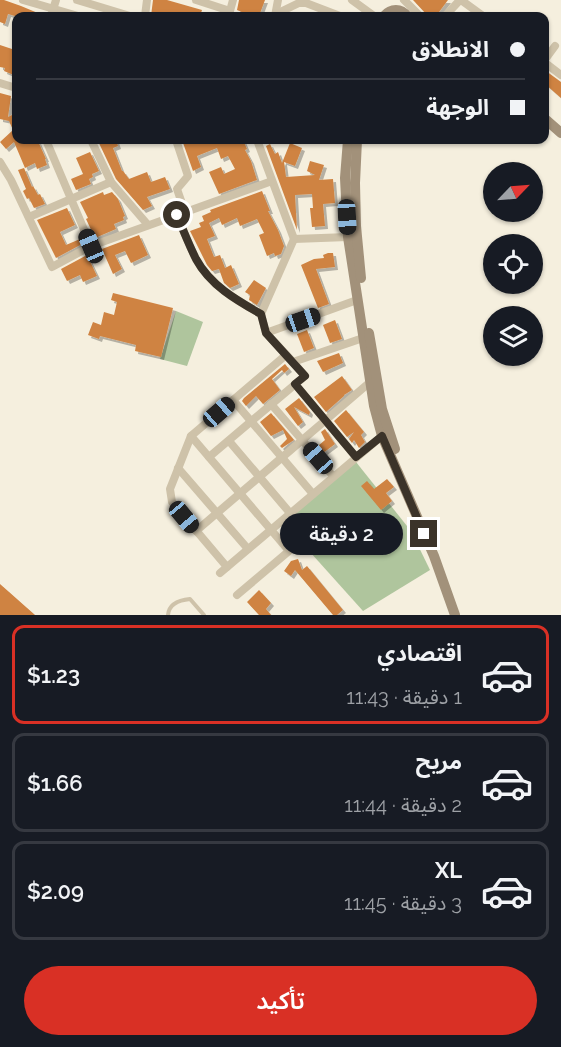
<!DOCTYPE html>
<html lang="ar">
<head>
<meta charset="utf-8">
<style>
  :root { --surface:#171b24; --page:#242831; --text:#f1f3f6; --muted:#9ea1a6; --line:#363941; --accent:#d93025 }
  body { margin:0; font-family:Raleway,"Noto Sans Arabic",sans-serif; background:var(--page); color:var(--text); direction:rtl; height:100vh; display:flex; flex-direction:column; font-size:22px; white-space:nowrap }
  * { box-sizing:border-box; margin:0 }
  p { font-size:20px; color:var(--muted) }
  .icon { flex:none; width:33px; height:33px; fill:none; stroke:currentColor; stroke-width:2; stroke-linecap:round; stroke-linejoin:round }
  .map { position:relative; height:615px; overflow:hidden; direction:ltr }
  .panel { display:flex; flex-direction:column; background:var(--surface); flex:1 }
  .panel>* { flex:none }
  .hud { position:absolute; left:12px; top:12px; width:537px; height:132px; border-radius:12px; box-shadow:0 2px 4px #0004; direction:rtl; display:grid; align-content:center; height:132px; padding:0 24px; background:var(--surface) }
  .needle { width:39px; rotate:65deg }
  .fabs { position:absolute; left:483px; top:162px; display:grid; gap:12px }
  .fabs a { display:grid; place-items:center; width:60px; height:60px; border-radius:50%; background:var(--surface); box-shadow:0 2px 4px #0004; font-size:30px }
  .end { position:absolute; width:27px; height:27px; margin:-14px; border:8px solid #3b3329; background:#fff; box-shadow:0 0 0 3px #fff }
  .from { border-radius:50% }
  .bubble { position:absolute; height:42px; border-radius:21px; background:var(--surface); box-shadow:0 2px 4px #0004; font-size:20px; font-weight:600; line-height:42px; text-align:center; direction:rtl }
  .car { position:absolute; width:18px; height:36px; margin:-18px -9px; border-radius:8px; box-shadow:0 0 4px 2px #0007; background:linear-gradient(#222 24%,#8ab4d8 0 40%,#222 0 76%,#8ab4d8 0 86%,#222 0) }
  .hud b { display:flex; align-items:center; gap:21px; height:57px; font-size:22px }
  .hud b+b { border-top:2px solid var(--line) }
  .hud i { width:15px; height:15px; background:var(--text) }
  ul { padding:10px 0 0; list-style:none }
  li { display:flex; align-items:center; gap:18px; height:99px; margin:0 12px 9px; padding:0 12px; border:3px solid var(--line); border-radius:12px }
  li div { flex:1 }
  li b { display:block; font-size:22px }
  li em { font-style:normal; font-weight:600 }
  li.current { border-color:var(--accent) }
  li>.icon { width:54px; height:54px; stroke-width:1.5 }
  .primary-button { display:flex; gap:12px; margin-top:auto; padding:12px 24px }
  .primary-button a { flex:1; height:69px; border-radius:36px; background:var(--accent); color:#fff; font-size:24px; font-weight:600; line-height:69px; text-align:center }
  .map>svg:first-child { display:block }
</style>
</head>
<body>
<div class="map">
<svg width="561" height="615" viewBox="0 0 561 615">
  <defs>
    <filter id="shadow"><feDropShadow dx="3" dy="3" stdDeviation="0" flood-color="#0004"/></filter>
  </defs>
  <rect width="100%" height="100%" fill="#f5efde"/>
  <g fill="#afc59d">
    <path d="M176 311 203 322 187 366 160 359Z"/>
    <path d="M356 462 411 531 430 570 363 611 284 523Z"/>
  </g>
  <g fill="#cf8342" filter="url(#shadow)">
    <path d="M0 0H4L21 6 45 16H15L8 14 5 24 0 22Z"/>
    <path d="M153 0H167L202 10 200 16H151Z"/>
    <path d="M239 0H265L259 16H242L244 13 237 10Z"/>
    <path d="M413 0H448L436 16H428Z"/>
    <path d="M16 38V76L4 71 5 68 0 67V45L12 49Z"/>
    <path d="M546 71 561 82V98L544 83V73Z"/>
    <path d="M0 93 11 96 8 117 16 113V140H32L34 143 38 141 46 159H45L47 165 37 169 35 163 25 168 14 142 6 149 0 142 13 130 9 121 0 119Z"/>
    <path d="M103 140H116L118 146 113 148 122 171H123L129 179 147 172 151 182 165 177 170 189 147 197 152 206 143 210 116 179 98 141Z"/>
    <path d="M182 140H243L247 149 245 150 251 161 257 180 219 194 209 172 221 167 224 174 235 169 228 156 221 159 217 148 197 156 201 167 193 171Z"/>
    <path d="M290 143 302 148 295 166 284 162 286 177 315 175 307 171 310 161 324 165 319 180 333 179 335 203 323 204 325 226 312 227 310 208H313L312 194 295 195 297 230 266 146 270 144 275 154 278 152 282 163Z"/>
    <path d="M90 152 99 171 92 174 93 177 89 179 91 184 76 190 71 179 83 174 76 158Z"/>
    <path d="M24 168 32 187 33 186 38 195 40 194 45 204 34 208 29 198 27 199 23 191 26 189 18 170Z"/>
    <path d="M262 191 270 211H268L278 230 284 246 281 254 275 256 274 253 267 256 259 235 264 233 257 219 240 226 237 218 222 225 219 218 209 223 215 236 207 239 214 257 220 255 225 268 231 265 239 284 230 288 224 283 219 269 212 271 207 265 190 231 201 227 199 223 204 221 202 216 211 212 210 210Z"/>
    <path d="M103 192 104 195 112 192 118 199 125 216 123 217 124 220 114 224 116 229 95 238 86 219 88 218 80 202Z"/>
    <path d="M67 208 75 225 60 232 66 245 80 239 82 244 56 258 37 220Z"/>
    <path d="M139 235 148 255 131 263 125 251 115 255 122 269 113 274 102 249Z"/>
    <path d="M328 253H333L335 267 316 269 329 304 318 308 301 265 314 259 324 258 323 255Z"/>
    <path d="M87 255 97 276 83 282 80 275 67 281 61 269Z"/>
    <path d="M254 280 266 288 257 305 249 300 250 295 245 292Z"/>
    <path d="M113 293 173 308 161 357 135 351 136 345 100 336 99 339 88 335 93 322 101 325 104 312 114 315 117 302 111 300Z"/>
    <path d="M335 320 342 339 330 343 323 325Z"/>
    <path d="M307 330 314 348 304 352 297 334Z"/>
    <path d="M339 353 343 363 323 372 317 361Z"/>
    <path d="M285 364 289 369 284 373 282 370 272 379 280 390 263 404 256 396 246 406 242 401 244 398Z"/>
    <path d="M342 376 352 390 344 395V396L326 412 314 397Z"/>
    <path d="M299 398 310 412 309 415 294 407 303 422 298 426 285 409Z"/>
    <path d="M346 410 364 432 361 435 365 442 359 448 354 440 352 443 349 439 354 432 347 437 334 421Z"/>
    <path d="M271 413 294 440 282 448 280 446 287 439 283 430 271 436 260 422Z"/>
    <path d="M325 429 335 444 323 453 318 446 325 440 321 432Z"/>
    <path d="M387 479 394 487 386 493 392 501 381 510 361 486 367 481 374 489Z"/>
    <path d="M299 524 313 541 307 545 304 541 301 543 291 530Z"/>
    <path d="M298 559 302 570 307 566 343 610 337 615H333L295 570 291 576 284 571 291 561Z"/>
    <path d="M0 584 35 615H0Z"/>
    <path d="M259 590 271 603 266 609 271 615H259L247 602Z"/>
  </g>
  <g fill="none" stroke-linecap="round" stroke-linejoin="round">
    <path stroke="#cec2a9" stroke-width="4" d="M168 615C169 603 180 600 190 599L204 615"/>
    <g stroke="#cec2a9" stroke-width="8">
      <path d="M23 0 78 16"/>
      <path d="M77 0 130 16"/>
      <path d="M196 0 230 11 233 0"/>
      <path d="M352 0 374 16"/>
      <path d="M404 0 420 16"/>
      <path d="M461 0 483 16"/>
      <path d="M276 14 299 3H306L340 16"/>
      <path d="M51 16 56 0"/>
      <path d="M145 16 147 0"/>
      <path d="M275 16 278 0"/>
      <path d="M445 16 460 0"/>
      <path d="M544 61 555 46"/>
      <path d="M544 62 561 75"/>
      <path d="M0 83 16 88"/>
      <path d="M46 140 91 246"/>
      <path d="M91 140 111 182 148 225"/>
      <path d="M176 140 188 176 177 189 185 212"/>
      <path d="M257 140 294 239 348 237"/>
      <path d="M0 162 11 180 52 267 91 246 272 181"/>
      <path d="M177 215C183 230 189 245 196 259 210 285 236 300 261 314"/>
      <path d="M29 217 111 182"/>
      <path d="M294 239 261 314 266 333 357 300"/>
      <path d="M266 333 293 362 363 338"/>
      <path d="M295 384 356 457"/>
      <path d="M233 400 313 494"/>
      <path d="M271 404 333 476"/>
      <path d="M191 436 289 551 237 595"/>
      <path d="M229 441 290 513"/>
      <path d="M209 457 305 376 293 362"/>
      <path d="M178 468 248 549"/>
      <path d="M196 531 369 383"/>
      <path d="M227 567 172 502 170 489 191 436 286 355"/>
      <path d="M220 573 382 436"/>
    </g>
    <g stroke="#a2917a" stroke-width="10">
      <path d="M384 16C391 8 401 8 407 16"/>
      <path d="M544 118 561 133"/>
      <path d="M348 140 345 178 348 237 374 406 382 436 434 556 455 615"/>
      <path d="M357 140 355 183 356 226 361 278"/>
      <path d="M369 333 382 409 395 449"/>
    </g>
  </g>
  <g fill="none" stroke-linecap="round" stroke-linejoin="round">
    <path stroke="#3b3329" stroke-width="8" d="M177 215C183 230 189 245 196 259 210 285 236 300 261 314L266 333 305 376 295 384 356 457 382 436 424 534"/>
  </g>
</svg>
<div class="fabs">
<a><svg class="needle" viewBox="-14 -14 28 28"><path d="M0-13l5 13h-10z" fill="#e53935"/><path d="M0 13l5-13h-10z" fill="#9ea1a6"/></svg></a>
<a><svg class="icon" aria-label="locate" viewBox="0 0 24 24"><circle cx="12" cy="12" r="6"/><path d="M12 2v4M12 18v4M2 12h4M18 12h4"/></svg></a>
<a><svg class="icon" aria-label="layers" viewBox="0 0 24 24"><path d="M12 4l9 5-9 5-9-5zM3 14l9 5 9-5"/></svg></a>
</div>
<i class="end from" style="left:177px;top:215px"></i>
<i class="end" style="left:424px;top:534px"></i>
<div class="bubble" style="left:280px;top:513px;width:123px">2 دقيقة</div>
<i class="car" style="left:347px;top:217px;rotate:177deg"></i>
<i class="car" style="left:91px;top:246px;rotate:337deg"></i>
<i class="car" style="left:303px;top:320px;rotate:71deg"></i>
<i class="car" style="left:219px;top:412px;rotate:49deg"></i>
<i class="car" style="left:318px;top:458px;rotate:319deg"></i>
<i class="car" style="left:184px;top:517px;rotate:140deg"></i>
<div class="hud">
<b><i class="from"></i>الانطلاق</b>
<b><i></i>الوجهة</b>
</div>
</div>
<section class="panel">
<ul>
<li class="current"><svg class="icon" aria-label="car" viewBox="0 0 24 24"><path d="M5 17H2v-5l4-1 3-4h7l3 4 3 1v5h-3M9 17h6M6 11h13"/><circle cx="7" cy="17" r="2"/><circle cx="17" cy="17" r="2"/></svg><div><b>اقتصادي</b><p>1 دقيقة · 11:43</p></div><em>$1.23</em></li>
<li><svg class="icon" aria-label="car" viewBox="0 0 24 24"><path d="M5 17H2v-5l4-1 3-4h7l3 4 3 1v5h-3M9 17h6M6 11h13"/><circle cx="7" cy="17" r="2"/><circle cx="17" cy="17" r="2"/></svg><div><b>مريح</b><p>2 دقيقة · 11:44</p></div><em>$1.66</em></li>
<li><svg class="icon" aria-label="car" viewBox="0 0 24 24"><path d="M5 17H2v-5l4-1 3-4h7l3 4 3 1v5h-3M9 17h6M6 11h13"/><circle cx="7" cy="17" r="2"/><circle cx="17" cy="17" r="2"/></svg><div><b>XL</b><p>3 دقيقة · 11:45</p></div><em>$2.09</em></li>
</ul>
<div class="primary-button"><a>تأكيد</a></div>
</section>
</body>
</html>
